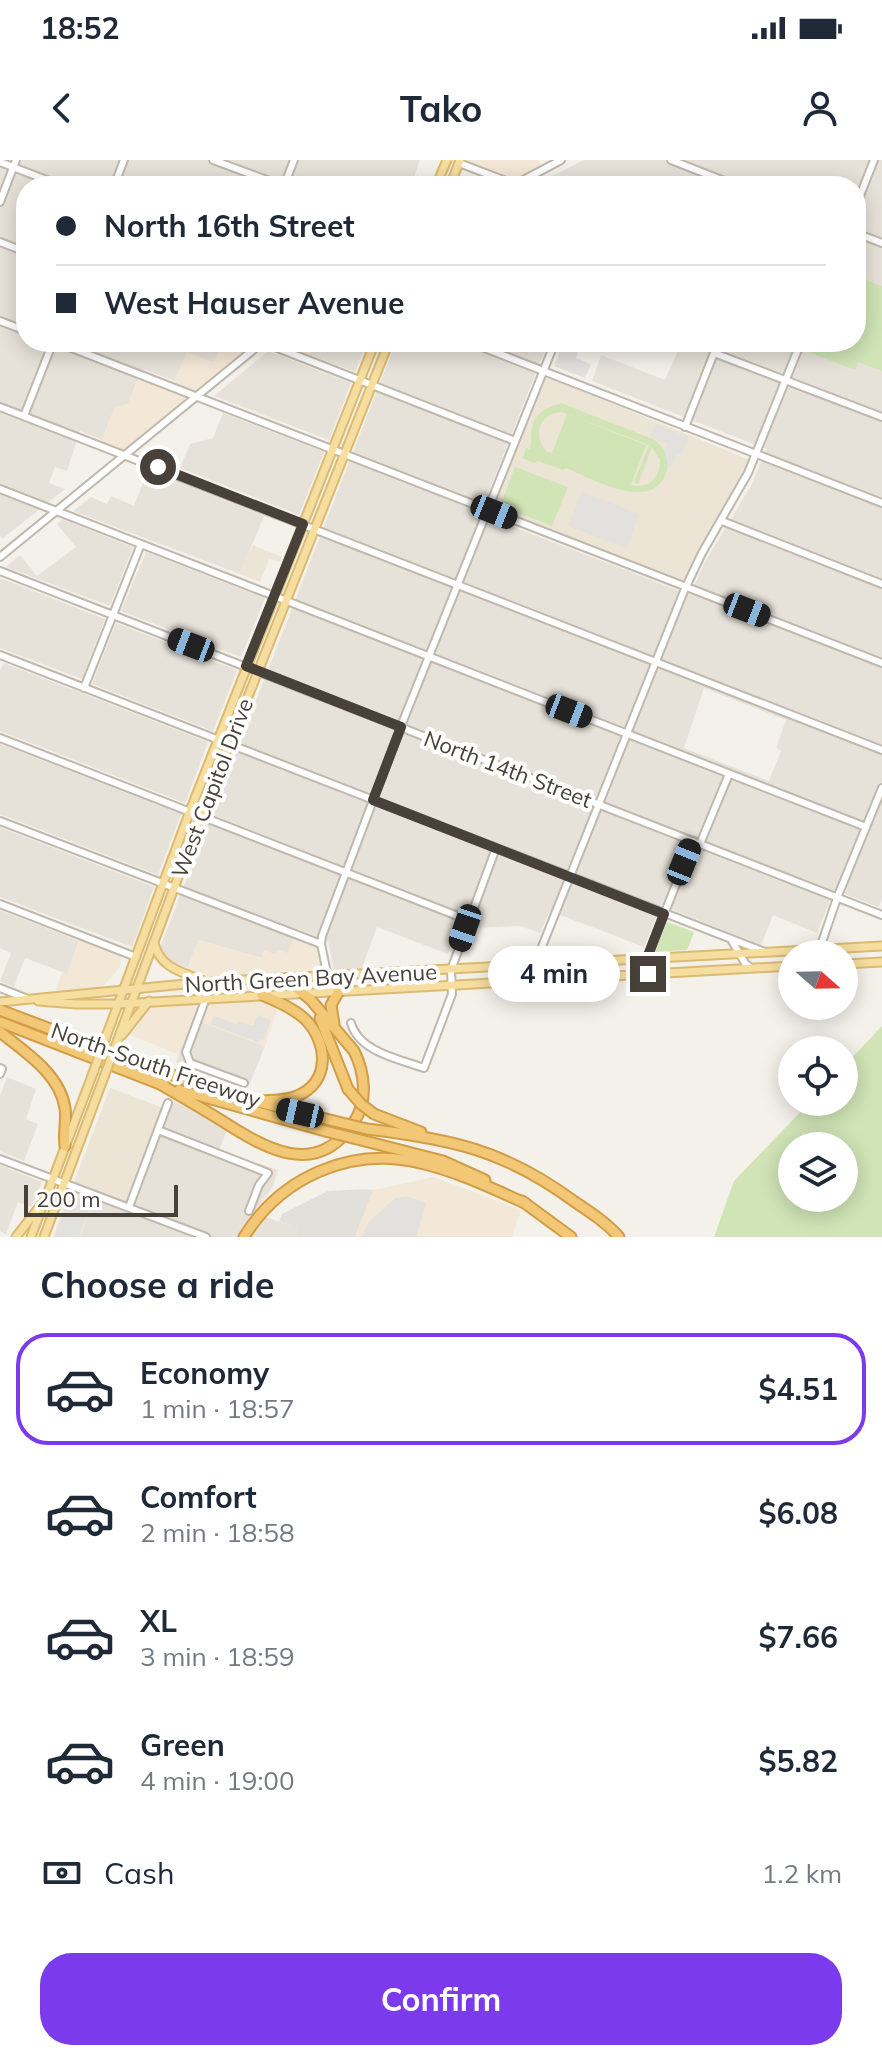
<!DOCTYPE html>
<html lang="en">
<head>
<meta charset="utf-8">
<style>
  :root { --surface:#fff; --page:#f6f6f7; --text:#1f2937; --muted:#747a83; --line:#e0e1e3; --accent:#7c3aed }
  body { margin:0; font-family:Mulish,sans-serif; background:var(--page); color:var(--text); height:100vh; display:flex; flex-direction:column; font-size:30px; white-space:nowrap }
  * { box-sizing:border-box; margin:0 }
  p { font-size:26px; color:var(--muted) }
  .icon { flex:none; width:44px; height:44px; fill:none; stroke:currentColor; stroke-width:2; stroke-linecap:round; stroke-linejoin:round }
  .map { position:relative; height:1077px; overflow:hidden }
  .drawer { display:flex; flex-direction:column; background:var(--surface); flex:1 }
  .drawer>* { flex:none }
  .hud { position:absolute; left:16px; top:16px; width:850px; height:176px; border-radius:32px; box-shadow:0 4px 20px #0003; display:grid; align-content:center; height:176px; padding:0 40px; background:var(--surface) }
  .needle { width:52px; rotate:110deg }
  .buttons { position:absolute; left:778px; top:780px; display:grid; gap:16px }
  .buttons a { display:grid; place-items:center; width:80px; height:80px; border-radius:50%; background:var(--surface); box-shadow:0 4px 20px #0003; font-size:40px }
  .scale { position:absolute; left:24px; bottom:20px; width:154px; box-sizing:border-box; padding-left:8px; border:4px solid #474139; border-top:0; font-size:22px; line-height:28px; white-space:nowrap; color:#474139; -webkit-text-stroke:6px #fff; paint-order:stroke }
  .end { position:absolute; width:36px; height:36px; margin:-18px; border:10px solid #474139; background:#fff; box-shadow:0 0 0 4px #fff }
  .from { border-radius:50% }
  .bubble { position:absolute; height:56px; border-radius:28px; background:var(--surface); box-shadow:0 4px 20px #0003; font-size:26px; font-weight:700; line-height:56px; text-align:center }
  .car { position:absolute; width:24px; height:48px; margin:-24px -12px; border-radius:10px; box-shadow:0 0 6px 2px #0007; background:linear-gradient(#222 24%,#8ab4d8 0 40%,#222 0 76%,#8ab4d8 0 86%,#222 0) }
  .hud b { display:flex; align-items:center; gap:28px; height:76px; font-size:30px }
  .hud b+b { border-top:2px solid var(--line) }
  .hud i { width:20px; height:20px; background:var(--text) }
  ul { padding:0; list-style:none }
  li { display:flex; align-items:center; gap:24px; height:112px; margin:0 16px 12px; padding:0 24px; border:4px solid transparent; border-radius:32px }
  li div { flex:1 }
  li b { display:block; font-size:30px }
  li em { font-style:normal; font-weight:700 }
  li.on { border-color:var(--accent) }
  li>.icon { width:72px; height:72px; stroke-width:1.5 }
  h2 { padding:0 40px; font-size:36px; line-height:96px }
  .pay { display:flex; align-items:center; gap:20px; height:88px; padding:0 40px; font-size:30px }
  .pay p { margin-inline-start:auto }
  .primary-button { display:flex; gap:16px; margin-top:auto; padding:16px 40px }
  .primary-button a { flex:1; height:92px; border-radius:32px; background:var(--accent); color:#fff; font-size:32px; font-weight:700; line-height:92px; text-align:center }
  .status { display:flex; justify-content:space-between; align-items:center; height:56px; padding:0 40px; background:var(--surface); direction:ltr }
  .status svg { height:22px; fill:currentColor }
  header { display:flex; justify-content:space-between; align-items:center; height:104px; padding:0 40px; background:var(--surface); font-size:36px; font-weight:700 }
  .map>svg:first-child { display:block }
</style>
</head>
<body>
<div class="status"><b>18:52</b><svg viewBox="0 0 49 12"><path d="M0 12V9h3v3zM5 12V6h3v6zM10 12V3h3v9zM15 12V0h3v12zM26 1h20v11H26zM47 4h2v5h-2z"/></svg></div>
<header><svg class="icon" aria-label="back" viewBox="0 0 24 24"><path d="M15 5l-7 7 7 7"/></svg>Tako<svg class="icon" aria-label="person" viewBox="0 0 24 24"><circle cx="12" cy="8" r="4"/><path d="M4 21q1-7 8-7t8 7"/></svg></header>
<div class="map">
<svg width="882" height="1077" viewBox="0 0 882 1077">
  <rect width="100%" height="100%" fill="#f4f1ea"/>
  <g fill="#e7e2d9" fill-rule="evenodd">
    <path d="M0 0H420L411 26H26V182H222L214 203 187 193 175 221 142 209 128 244 114 249 102 280 80 271 67 311 55 307 49 323 65 329 2 379 0 376Z"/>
    <path d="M584 0H882V126L856 116V26H533Z"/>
    <path d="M316 182H367L355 212 310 195Z"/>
    <path d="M396 182H548L480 354 690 435 706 400 752 324 766 289 592 221 601 195 665 220 682 182H789L803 190 854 209 858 201 882 211V739L879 747 834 730 817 773 773 755 761 785 661 745 644 787 550 751 540 773 520 766 476 768 460 764 448 794 377 767 362 808 334 810 328 781 298 769 288 793 262 798 198 780 188 808 165 799 160 788 184 725ZM704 528 786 560 776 588 781 591 769 621 684 588Z"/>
    <path d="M268 191 351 223 329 280 214 236Z"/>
    <path d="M223 253 324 292 299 355 180 308 190 284 213 278Z"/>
    <path d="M148 310 264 356 240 414 73 351 91 337 107 344 111 336 134 346Z"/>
    <path d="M62 359 133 387 110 446 6 407 20 395 37 416 76 387 57 364Z"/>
    <path d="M146 392 265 438 241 497 121 451Z"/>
    <path d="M0 418 105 459 82 519 0 488Z"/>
    <path d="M116 463 237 510 213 571 92 524Z"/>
    <path d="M4 503 208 582 185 643 0 571V510Z"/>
    <path d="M0 584 181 654 158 715 0 654Z"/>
    <path d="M0 667 154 727 132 787 0 737Z"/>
    <path d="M0 750 79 781 67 814 25 798 14 827 0 821 11 793 0 788Z"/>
    <path d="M192 858 265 886 249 926 245 928 176 902Z"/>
    <path d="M7 917 36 929 26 959 38 964 24 1001 0 991V936Z"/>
    <path d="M167 938 228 968 219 990 278 1010 273 1026 253 1053 299 1068 296 1077H80L98 1030 127 1040Z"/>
    <path d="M0 1005 42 1022 31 1047 18 1042 6 1074 0 1071Z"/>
  </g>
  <g fill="#f3e7d7">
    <path d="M460 0H538L543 9 515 24 459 3Z"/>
    <path d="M222 182H316L308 200 262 182 126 294 101 284 114 248 128 244 141 214 172 226 187 192 214 203Z"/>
    <path d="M80 779 119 795 121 800 120 807 103 826 88 831 55 833 62 812 67 813Z"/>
    <path d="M293 779 319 789 325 812 289 814 265 886 193 859 179 895 128 874 152 844 182 843 188 808 198 780 261 798 264 790 275 794 278 790 288 793Z"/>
    <path d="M434 1017 521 1050 512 1077H355L373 1030Z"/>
  </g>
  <path fill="#e3e0db" d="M365 1029 373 1030 355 1077H296L298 1068 279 1061 282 1054 328 1031Z"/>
  <g fill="#ece5d5">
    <path d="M545 216 750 300 685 421 493 347Z"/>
    <path d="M253 385 282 397 280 402 269 399 260 422 240 414 248 390 251 391Z"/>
    <path d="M110 928 163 948 127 1041 98 1031 80 1077H53Z"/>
  </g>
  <g fill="#d0e4b6" fill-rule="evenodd">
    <path d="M856 116 882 126V211L858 202 855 210 803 190 806 182H856Z"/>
    <path d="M561 243 655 280C665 289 671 300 666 313 652 354 591 318 566 308L563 310 538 301 534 303 523 298 526 288 530 289C532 281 530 276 532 268 535 251 549 247 561 243ZM562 252 649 285 634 322 638 324 652 287 660 300C660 318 649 329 631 325L646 285 567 254 552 293 623 321 546 291C532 274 540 253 562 252Z"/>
    <path d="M515 307 568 327 552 366 500 346Z"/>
    <path d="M667 762 694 772 687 790 655 792Z"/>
    <path d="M882 866V1077H714L734 1021 810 942H844V906ZM792 986H844V1038H792Z"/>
  </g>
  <g fill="#e3e1de">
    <path d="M563 183 579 189 576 198 591 204 585 218 554 206Z"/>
    <path d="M656 264 688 277 681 295 676 294 671 308 668 306 665 291 668 284 650 277Z"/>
    <path d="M582 332 639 354 627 388 568 366Z"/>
    <path d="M258 855 271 860 264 880 260 879 259 883 210 864 214 856 236 864 239 861 253 866Z"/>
    <path d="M406 1036 426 1043 416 1077H362L368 1063 395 1038Z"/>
    <path d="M74 1037 91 1043 78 1077H55L69 1039 73 1040Z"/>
  </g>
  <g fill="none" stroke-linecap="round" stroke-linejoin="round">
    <defs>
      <g id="minor">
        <path d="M213 0 283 26"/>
        <path d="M671 0 737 26"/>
        <path d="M0 2 62 26"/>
        <path d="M459 3 519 26"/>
        <path d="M514 25 561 0"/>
        <path d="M114 26 124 0"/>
        <path d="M284 26 294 0"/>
        <path d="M0 42 16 0"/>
        <path d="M856 46 874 0"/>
        <path d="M856 73 882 83"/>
        <path d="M0 82 26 92"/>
        <path d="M0 161 26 171"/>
        <path d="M56 182 882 503"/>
        <path d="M262 182 515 281"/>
        <path d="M469 182 882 343"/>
        <path d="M0 247 882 590"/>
        <path d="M24 256 53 182"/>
        <path d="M685 267 714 193 882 257"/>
        <path d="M0 329 866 667"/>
        <path d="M722 361 882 424"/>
        <path d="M0 397 263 182"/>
        <path d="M0 411 882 755"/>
        <path d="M0 495 765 792"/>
        <path d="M84 528 141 384"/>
        <path d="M0 578 468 760"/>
        <path d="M0 661 321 784"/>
        <path d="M700 684 729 614"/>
        <path d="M0 744 136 797"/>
        <path d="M732 781 745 803 751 808"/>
        <path d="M818 794 837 738 882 628"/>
        <path d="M648 814 647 798 693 681"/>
        <path d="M536 820 535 804 684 431 702 393 748 313 801 182"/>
        <path d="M206 822V838L186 892 190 903 244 923"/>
        <path d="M0 828 28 839"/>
        <path d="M331 832 321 784 322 776 403 561 555 182"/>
        <path d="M351 863C359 892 399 899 424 908L452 834 451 810 496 688"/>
        <path d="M0 908 2 909 0 914"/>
        <path d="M158 970 268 1013 259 1025 249 1051"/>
        <path d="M0 999 206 1077"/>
        <path d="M129 1047 168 943"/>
      </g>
      <g id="major">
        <path d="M436 26 447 0"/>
        <path d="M450 26 460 0"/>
        <path d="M154 783C160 808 182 812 204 821"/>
        <path d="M844 804 882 802"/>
        <path d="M38 841 76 844H118L792 806"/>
        <path d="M0 842 206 822 882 786"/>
        <path d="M107 874 190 651 375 182"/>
        <path d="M122 875 149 841"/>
        <path d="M118 879 203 650 389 182"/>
        <path d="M16 1077 41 1045"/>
        <path d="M31 1077 93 913"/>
        <path d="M44 1077 104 917"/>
      </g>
      <g id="highway">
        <path d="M0 850 215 931 334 961"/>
        <path d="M320 858 348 929"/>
        <path d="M0 862 165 926"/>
        <path d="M334 864 331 845 339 831"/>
        <path d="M0 872C25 892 60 914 65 948 67 960 63 973 65 986"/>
        <path d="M160 924C180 936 200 947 219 959 263 987 316 1021 354 962 368 941 365 913 354 891L311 840 286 819"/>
        <path d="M179 930 325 971"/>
        <path d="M260 941C272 940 286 941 297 936 331 922 328 882 305 859 293 848 277 841 262 835"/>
        <path d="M374 954 421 972"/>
        <path d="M367 969C451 979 505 990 575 1042 590 1052 607 1063 619 1077"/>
        <path d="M357 979 443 1001 485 1020"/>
        <path d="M522 1041 571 1077"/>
        <path d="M244 1077C281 1017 351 986 420 1003 456 1011 491 1028 525 1043"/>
      </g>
    </defs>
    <use href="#minor" stroke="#bfb8ad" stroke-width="10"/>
    <use href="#major" stroke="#dbba71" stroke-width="11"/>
    <use href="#highway" stroke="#d19d46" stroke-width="13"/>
    <use href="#minor" stroke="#fff" stroke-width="6"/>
    <use href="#major" stroke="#f6dda0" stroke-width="7"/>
    <use href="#highway" stroke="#f2c876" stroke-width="9"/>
    <defs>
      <g id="major-bridge">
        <path d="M93 913 107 874"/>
        <path d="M104 917 118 879"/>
      </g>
      <g id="highway-bridge">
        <path d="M348 929 361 944 374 954"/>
        <path d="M334 961 367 969"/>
        <path d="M325 971 357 979"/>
      </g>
    </defs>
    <use href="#major-bridge" stroke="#dbba71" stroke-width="11" stroke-linecap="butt"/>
    <use href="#highway-bridge" stroke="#d19d46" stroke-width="13" stroke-linecap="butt"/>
    <use href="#major-bridge" stroke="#f6dda0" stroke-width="7"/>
    <use href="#highway-bridge" stroke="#f2c876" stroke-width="9"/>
  </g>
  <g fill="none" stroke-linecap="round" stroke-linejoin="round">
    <path stroke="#474139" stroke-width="10" d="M158 307 303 364 246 506 401 567 373 640 664 754 647 798 648 814"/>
  </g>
  <g text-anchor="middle" stroke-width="8" stroke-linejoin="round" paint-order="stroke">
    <g font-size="22" fill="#474139" stroke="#fff">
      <text transform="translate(508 609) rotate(21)" y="8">North 14th Street</text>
      <text transform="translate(212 628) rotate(-69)" y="8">West Capitol Drive</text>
      <text transform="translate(311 818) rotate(-3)" y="8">North Green Bay Avenue</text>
      <text transform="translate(156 905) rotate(19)" y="8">North-South Freeway</text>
    </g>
  </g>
</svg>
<div class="buttons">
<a><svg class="needle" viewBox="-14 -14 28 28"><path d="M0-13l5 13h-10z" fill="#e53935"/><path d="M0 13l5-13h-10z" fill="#747a83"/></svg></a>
<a><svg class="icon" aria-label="locate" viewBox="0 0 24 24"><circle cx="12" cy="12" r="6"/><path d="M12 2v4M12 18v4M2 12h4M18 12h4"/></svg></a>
<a><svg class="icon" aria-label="layers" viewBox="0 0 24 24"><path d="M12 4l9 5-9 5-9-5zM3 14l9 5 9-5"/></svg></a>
</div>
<div class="scale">200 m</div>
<i class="end from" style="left:158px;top:307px"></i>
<i class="end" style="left:648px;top:814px"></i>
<div class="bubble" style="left:488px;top:786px;width:132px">4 min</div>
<i class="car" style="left:494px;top:352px;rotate:112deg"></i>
<i class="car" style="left:747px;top:450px;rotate:111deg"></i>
<i class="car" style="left:191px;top:485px;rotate:291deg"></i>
<i class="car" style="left:569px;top:551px;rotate:111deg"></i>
<i class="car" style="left:684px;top:702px;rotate:22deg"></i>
<i class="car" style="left:465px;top:768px;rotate:199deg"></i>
<i class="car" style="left:300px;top:953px;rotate:283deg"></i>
<div class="hud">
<b><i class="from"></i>North 16th Street</b>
<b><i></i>West Hauser Avenue</b>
</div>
</div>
<section class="drawer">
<h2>Choose a ride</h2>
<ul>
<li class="on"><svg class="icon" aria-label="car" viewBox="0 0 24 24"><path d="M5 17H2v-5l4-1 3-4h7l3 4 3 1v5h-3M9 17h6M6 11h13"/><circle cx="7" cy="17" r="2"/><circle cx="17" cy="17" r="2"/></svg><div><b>Economy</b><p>1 min · 18:57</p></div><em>$4.51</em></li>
<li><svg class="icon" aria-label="car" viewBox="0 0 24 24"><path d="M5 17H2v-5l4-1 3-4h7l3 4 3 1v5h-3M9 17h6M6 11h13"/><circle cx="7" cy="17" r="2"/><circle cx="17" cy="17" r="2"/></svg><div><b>Comfort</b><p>2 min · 18:58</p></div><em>$6.08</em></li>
<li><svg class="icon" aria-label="car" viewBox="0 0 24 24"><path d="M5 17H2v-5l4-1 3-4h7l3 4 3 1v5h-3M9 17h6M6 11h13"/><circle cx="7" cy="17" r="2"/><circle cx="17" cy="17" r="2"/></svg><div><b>XL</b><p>3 min · 18:59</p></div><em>$7.66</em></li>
<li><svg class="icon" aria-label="car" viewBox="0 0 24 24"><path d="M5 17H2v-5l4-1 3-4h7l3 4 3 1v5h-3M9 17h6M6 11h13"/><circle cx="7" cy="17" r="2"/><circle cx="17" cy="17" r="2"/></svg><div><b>Green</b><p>4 min · 19:00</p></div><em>$5.82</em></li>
</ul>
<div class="pay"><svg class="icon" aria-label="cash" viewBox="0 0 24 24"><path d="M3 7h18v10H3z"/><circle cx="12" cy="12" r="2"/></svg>Cash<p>1.2 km</p></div>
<div class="primary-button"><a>Confirm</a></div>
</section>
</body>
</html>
